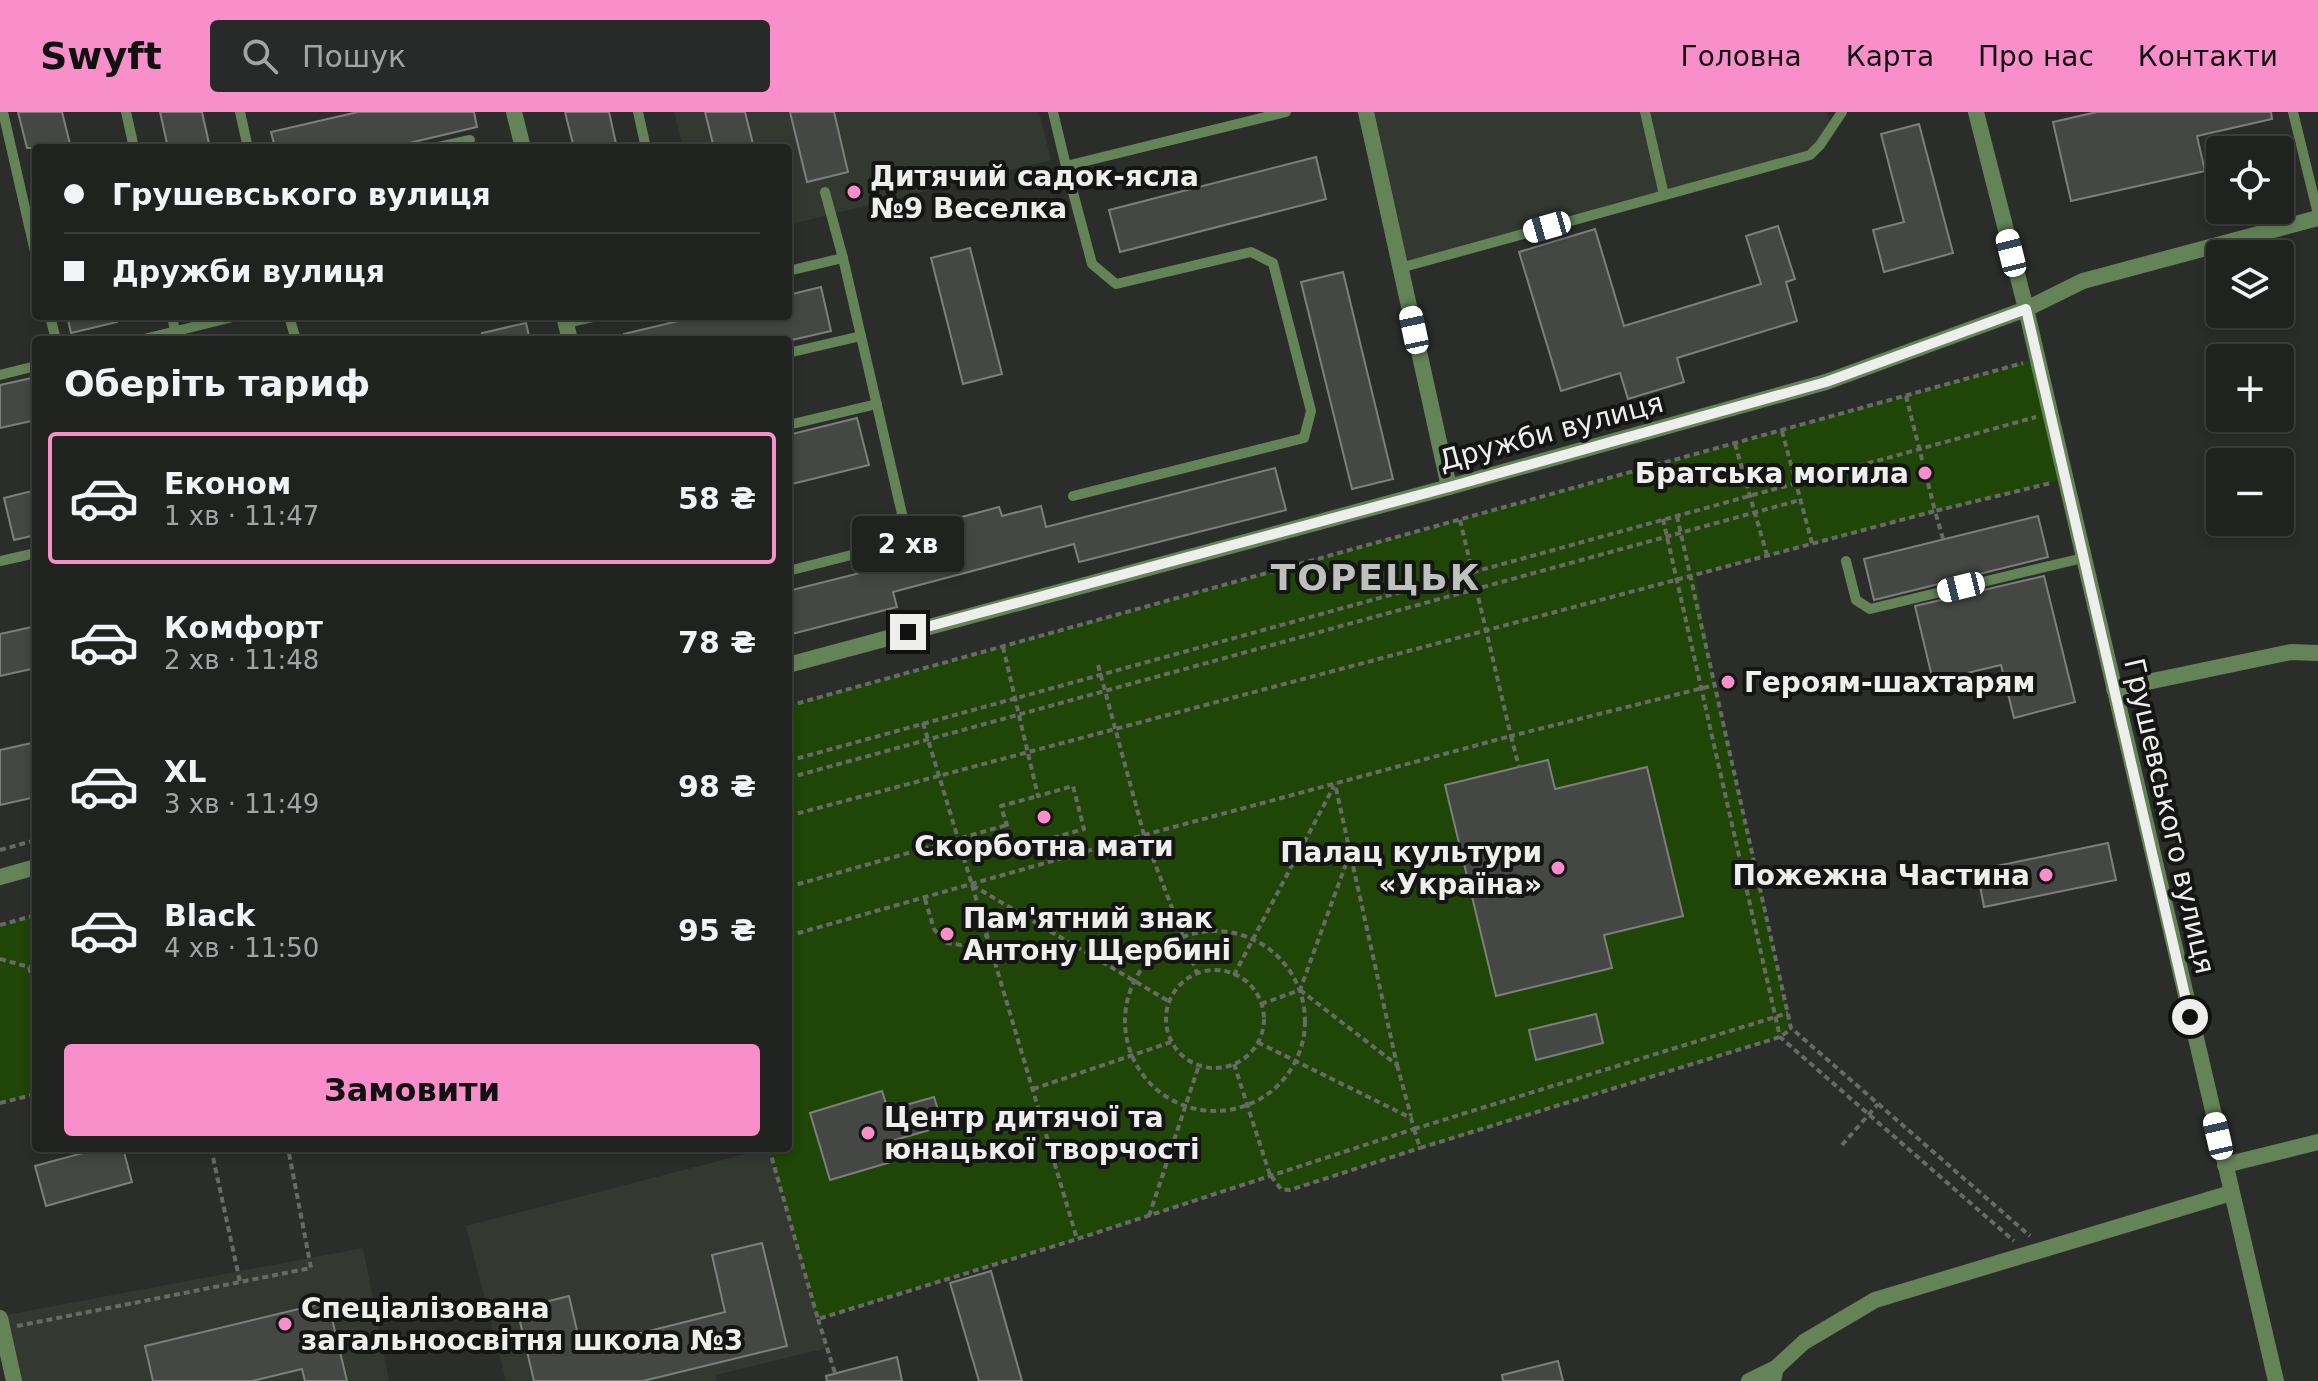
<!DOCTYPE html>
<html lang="uk">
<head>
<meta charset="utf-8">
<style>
  :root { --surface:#202220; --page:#282a29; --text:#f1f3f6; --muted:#a2a4a5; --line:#3d3f3e; --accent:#f98fca }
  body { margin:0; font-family:"DejaVu Sans",sans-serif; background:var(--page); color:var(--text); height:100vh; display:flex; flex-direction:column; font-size:30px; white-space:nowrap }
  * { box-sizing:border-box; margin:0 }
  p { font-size:26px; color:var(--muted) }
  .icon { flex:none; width:44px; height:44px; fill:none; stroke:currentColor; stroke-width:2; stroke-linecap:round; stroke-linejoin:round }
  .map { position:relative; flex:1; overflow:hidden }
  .drawer { position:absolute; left:32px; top:224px; width:760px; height:816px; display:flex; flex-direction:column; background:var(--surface); border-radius:8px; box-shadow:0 4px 12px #0003,0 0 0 2px var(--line) }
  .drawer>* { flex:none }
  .banner { position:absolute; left:32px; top:32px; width:760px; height:176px; border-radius:8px; box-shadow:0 4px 12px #0003,0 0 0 2px var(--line); display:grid; align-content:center; height:176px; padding:0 32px; background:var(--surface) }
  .buttons { position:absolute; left:2206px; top:24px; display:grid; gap:16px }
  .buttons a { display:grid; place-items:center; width:88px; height:88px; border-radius:8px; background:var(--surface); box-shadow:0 4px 12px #0003,0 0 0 2px var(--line); font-size:40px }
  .end { position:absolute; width:36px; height:36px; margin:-18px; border:10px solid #eeefed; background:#111; box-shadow:0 0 0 4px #111 }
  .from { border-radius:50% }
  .bubble { position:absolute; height:56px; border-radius:8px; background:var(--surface); box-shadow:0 4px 12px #0003,0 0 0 2px var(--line); font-size:26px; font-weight:800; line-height:56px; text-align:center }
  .car { position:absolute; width:24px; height:48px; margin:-24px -12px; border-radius:10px; box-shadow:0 0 6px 2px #0007; background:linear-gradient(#fff 24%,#345 0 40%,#fff 0 76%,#345 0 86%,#fff 0) }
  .banner b { display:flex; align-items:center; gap:28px; height:76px; font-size:30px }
  .banner b+b { border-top:2px solid var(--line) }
  .banner i { width:20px; height:20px; background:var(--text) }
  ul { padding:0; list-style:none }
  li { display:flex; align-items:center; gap:24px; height:132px; margin:0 16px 12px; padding:0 16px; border:4px solid transparent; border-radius:8px }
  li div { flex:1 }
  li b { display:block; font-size:30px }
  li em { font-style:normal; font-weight:800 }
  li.current { border-color:var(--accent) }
  li>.icon { width:72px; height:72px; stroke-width:1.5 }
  h2 { padding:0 32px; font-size:36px; line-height:96px }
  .button { display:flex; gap:16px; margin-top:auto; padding:16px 32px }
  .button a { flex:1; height:92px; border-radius:8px; background:var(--accent); color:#111; font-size:32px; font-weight:800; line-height:92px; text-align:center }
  header { display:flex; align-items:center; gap:48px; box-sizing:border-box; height:112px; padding:0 40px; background:var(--accent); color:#111 }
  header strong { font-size:38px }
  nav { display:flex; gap:44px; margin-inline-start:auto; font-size:28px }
  .search { width:560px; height:72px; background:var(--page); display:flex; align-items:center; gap:20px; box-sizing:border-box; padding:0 28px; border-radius:8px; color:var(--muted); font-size:30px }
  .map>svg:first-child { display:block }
</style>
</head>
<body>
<header>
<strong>Swyft</strong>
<div class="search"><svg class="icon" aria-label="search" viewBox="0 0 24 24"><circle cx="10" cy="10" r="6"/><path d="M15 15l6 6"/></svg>Пошук</div>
<nav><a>Головна</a><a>Карта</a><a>Про нас</a><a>Контакти</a></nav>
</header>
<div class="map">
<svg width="2318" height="1269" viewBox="0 0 2318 1269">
  <rect width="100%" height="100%" fill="#2b2d2b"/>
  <g fill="#333831">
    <path d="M674 0H1039L1051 48 788 113V36H683Z"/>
    <path d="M1366 0H1827L1831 17 1810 43 1400 156Z"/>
    <path d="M769 1036 827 1236 716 1263V1269H506L466 1114Z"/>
    <path d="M363 1136 389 1269H22L6 1203Z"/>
  </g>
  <g fill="#1f4507">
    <path d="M2037 247 2065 367 1695 462 1715 573 1791 916 1780 925 1290 1078 1281 1077 1270 1064 1077 1127 818 1207 769 1036H788V594Z"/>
    <path d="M36 803V982L0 991V813Z"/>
  </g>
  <g fill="#454745" stroke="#7e7f7d" stroke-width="2">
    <path d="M18 0H62L71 36H27Z"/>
    <path d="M160 0H202L210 36H168Z"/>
    <path d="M358 0H474L477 15 388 36H275L271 20Z"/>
    <path d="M565 0H609L617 36H574Z"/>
    <path d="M705 0H745L754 36H714Z"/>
    <path d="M790 0H834L848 60 807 70Z"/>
    <path d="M2097 0H2271L2272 7 2197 24 2205 59 2071 89 2053 10Z"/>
    <path d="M1919 12 1953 141 1884 160 1873 118 1904 110 1881 22Z"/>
    <path d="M1316 45 1326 87 1120 140 1109 98Z"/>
    <path d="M1778 114 1795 167 1786 170 1797 209 1677 246 1684 270 1628 287 1620 261 1561 279 1519 140 1595 117 1624 214 1761 172 1746 124Z"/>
    <path d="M970 136 1002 262 963 272 931 146Z"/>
    <path d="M1343 160 1393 367 1352 377 1301 170Z"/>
    <path d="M821 175 831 219 792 228H625L624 222 699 204H788V183Z"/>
    <path d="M67 204H116L117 210 71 221Z"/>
    <path d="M526 211 530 228H483L482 221Z"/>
    <path d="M36 265V308L0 316V273Z"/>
    <path d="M857 306 869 353 788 373V323Z"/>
    <path d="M1275 356 1286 398 1079 450 1074 432 893 480 897 495 788 523V479L908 449 903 430 942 420 939 411 999 395 1002 404 1041 394 1046 415Z"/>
    <path d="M36 378V423L14 428 4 386Z"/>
    <path d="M2038 404 2048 445 1874 488 1864 447Z"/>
    <path d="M2044 464 2075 590 2014 606 2001 553 1933 569 1915 494Z"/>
    <path d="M36 514V556L0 564V522Z"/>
    <path d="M36 630V685L0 693V638Z"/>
    <path d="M1548 648 1555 677 1647 655 1683 804 1604 823 1612 856 1496 884 1445 673Z"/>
    <path d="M2108 731 2116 768 1984 795 1977 758Z"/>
    <path d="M1596 902 1603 931 1536 948 1529 918Z"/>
    <path d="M882 979 888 998 934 985 943 1014 895 1028 901 1047 830 1068 810 1001Z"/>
    <path d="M101 1036H123L132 1070 46 1094 35 1054Z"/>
    <path d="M762 1131 787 1234 643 1269H534L517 1197 569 1184 581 1236 725 1200 712 1143Z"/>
    <path d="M991 1159 1022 1269H979L950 1171Z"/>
    <path d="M328 1190 347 1269H305L302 1257 252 1269H153L145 1234Z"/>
    <path d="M897 1245 902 1269H827L826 1264Z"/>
    <path d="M1558 1249 1563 1269H1503L1502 1263Z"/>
  </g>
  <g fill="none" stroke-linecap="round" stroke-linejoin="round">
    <g stroke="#686a68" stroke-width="4" stroke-dasharray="6 4" stroke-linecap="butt">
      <path d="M1906 284 1935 399 2051 371"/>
      <path d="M1782 319 1812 431"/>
      <path d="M1735 332 1767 443"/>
      <path d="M1677 404 1791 916 2030 1124"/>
      <path d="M1663 407 1780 925 2014 1129"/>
      <path d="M1460 408 1511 624 1715 573"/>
      <path d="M1003 535 1038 684 1073 674 1084 717 1014 737 1001 694 1038 684"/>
      <path d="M1098 553 1144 723 1197 861"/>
      <path d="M788 594 2023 251"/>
      <path d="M923 611 972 773 1170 890"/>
      <path d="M788 649 2036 305"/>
      <path d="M788 666 1800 388"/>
      <path d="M788 704 1935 399 1943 427"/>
      <path d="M0 738 36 728"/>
      <path d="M972 773 1077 1127 1414 1017 1411 1006 1257 930"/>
      <path d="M788 775 1007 713"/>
      <path d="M925 787 934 817 945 831 961 833 987 824"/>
      <path d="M0 813 36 803"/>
      <circle cx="1215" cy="909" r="90"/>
      <path d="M788 824 1144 723 1511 624 1519 655"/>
      <path d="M0 847 29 855 36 854"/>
      <path d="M29 855 36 882"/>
      <circle cx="1215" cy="907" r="49"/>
      <path d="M1234 863 1334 674"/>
      <path d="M1300 878 1397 953 1335 672"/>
      <path d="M1261 892 1300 878 1351 738"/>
      <path d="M1234 952 1270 1063"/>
      <path d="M1397 953 1411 1004"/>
      <path d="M1033 977 1171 930"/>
      <path d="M0 991 36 982"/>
      <path d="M1414 1017 1420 1036 1780 925 1791 917"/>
      <path d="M1414 1017 1788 901"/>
      <path d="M1842 1033 1878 992"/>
      <path d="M77 1036 79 1042"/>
      <path d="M211 1036 240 1170"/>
      <path d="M769 1036 818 1207 1077 1127"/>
      <path d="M1271 1064 1281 1077 1290 1078 1420 1036"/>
      <path d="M1149 1104 1199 953"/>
      <path d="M818 1207 835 1261"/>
      <path d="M17 1214 311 1156 288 1036"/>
    </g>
    <g stroke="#648457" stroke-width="10">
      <path d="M3 0 36 144"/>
      <path d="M126 0 134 36"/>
      <path d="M240 0 248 36"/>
      <path d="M638 0 646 36"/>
      <path d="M1053 0 1066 54 1286 0"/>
      <path d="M1645 0 1664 83"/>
      <path d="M2293 0 2318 102"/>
      <path d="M434 36 470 28"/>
      <path d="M1066 54 1092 152 1116 172 1251 140 1273 151 1311 299 1304 326 1073 384"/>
      <path d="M1400 156 1810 43 1820 33 1842 0"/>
      <path d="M788 159 843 146 825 80"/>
      <path d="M50 204 56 228"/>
      <path d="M172 204 175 219"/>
      <path d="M289 204 296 228"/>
      <path d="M566 211 597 204"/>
      <path d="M140 228 237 204"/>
      <path d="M788 241 861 224"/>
      <path d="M0 263 36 254"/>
      <path d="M788 313 877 292"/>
      <path d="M0 449 36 441"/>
      <path d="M1846 449 1856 488 1870 497 2083 446"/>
      <path d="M788 459 891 433 902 402 843 146"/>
    </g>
    <g stroke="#648457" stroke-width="16">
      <path d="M514 0 523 36"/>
      <path d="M1366 0 1449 375"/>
      <path d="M1976 0 2026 197 2276 1269"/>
      <path d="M564 204 570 228"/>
      <path d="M788 553 1449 375 1826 270 2026 197 2083 169 2318 106"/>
      <path d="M2114 577 2291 540 2318 541"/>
      <path d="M0 765 36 755"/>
      <path d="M2225 1053 2318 1030"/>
      <path d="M0 1206 14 1269"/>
      <path d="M1749 1269 1776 1256"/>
      <path d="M1773 1269 1776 1256 1804 1230 1875 1188 2231 1081"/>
    </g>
  </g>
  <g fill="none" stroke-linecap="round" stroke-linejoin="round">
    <path stroke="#eeefed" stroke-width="10" d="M908 520 1449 375 1826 270 2026 197 2190 905"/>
  </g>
  <g fill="#f98fca" stroke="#141514" stroke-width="3">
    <circle cx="854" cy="80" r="8"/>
    <circle cx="1925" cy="361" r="8"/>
    <circle cx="1728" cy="570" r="8"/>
    <circle cx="1044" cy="705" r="8"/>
    <circle cx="1558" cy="756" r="8"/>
    <circle cx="2046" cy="763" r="8"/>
    <circle cx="947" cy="822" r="8"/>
    <circle cx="868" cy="1021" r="8"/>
    <circle cx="285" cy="1212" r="8"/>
  </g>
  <g text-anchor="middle" stroke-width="8" stroke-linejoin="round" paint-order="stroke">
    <g font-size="28" font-weight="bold" fill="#eeefed" stroke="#141514" text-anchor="start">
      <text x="870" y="74">Дитячий садок-ясла<tspan x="870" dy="32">№9 Веселка</tspan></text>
      <text x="1909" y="371" text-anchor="end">Братська мoгила</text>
      <text x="1744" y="580">Героям-шахтарям</text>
      <text x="1044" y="744" text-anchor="middle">Скорботна мати</text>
      <text x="1542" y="750" text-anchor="end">Палац культури<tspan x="1542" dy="32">«Україна»</tspan></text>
      <text x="2030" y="773" text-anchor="end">Пожежна Частина</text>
      <text x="963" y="816">Пам'ятний знак<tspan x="963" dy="32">Антону Щербині</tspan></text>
      <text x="884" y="1015">Центр дитячої та<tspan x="884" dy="32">юнацької творчості</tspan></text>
      <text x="301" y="1206">Спеціалізована<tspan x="301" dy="32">загальноосвітня школа №3</tspan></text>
    </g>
    <g font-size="28" fill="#eeefed" stroke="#141514">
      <text transform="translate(1551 319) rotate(-15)" y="10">Дружби вулиця</text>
      <text transform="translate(2170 704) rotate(77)" y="10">Грушевського вулиця</text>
    </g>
    <g font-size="36" font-weight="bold" letter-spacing="2" fill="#bfc1be" stroke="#141514">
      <text x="1376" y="478">ТОРЕЦЬК</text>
    </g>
  </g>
</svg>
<div class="buttons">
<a><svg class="icon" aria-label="locate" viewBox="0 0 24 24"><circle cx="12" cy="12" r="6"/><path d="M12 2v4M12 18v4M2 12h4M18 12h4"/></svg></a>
<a><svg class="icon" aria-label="layers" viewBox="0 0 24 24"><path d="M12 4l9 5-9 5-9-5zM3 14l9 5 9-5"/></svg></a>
<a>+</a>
<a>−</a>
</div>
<i class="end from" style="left:2190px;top:905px"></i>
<i class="end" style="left:908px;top:520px"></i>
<div class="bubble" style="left:852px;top:404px;width:112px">2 хв</div>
<i class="car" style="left:1547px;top:115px;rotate:254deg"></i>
<i class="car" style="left:2011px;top:141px;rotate:346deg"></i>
<i class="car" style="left:1414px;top:218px;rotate:348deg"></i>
<i class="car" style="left:1961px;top:475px;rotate:256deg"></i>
<i class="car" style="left:2218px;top:1024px;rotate:347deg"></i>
<div class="banner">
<b><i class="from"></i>Грушевського вулиця</b>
<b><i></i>Дружби вулиця</b>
</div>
<section class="drawer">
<h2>Оберіть тариф</h2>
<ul>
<li class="current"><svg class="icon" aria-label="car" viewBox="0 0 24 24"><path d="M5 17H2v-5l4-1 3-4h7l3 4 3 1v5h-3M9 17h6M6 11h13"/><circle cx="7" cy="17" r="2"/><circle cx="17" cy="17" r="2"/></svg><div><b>Економ</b><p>1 хв · 11:47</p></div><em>58 ₴</em></li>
<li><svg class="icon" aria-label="car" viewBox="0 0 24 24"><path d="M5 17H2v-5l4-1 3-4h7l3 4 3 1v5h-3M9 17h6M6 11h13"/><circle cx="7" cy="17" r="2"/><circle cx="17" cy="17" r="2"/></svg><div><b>Комфорт</b><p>2 хв · 11:48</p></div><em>78 ₴</em></li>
<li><svg class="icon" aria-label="car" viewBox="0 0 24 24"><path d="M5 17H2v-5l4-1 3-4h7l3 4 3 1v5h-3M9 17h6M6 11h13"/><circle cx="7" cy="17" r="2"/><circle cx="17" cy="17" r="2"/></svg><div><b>XL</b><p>3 хв · 11:49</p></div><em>98 ₴</em></li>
<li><svg class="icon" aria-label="car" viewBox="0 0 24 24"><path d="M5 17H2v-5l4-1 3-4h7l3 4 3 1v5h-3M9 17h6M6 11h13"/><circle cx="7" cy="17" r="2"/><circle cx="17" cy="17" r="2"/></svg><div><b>Black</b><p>4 хв · 11:50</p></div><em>95 ₴</em></li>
</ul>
<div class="button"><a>Замовити</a></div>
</section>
</div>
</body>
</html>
